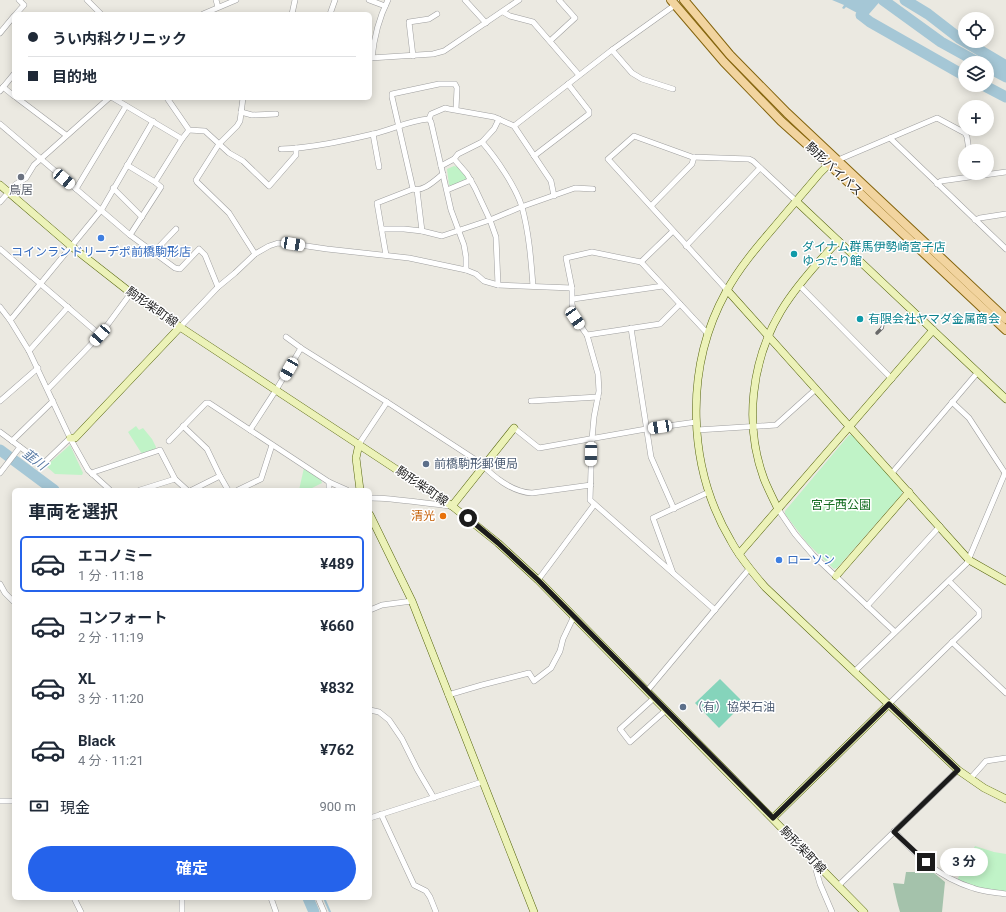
<!DOCTYPE html>
<html lang="ja">
<head>
<meta charset="utf-8">
<style>
  :root { --surface:#fff; --page:#f6f6f7; --text:#1f2937; --muted:#747a83; --line:#e0e1e3; --accent:#2563eb }
  body { margin:0; font-family:Roboto,"Noto Sans JP",sans-serif; background:var(--page); color:var(--text); height:100vh; display:flex; flex-direction:column; font-size:15px; white-space:nowrap }
  * { box-sizing:border-box; margin:0 }
  p { font-size:13px; color:var(--muted) }
  .icon { flex:none; width:22px; height:22px; fill:none; stroke:currentColor; stroke-width:2; stroke-linecap:round; stroke-linejoin:round }
  .map { position:relative; flex:1; overflow:hidden }
  .sheet { position:absolute; left:12px; top:488px; width:360px; height:412px; display:flex; flex-direction:column; background:var(--surface); border-radius:6px; box-shadow:0 2px 10px #0003 }
  .sheet>* { flex:none }
  .hud { position:absolute; left:12px; top:12px; width:360px; height:88px; border-radius:6px; box-shadow:0 2px 10px #0003; display:grid; align-content:center; height:88px; padding:0 16px; background:var(--surface) }
  .buttons { position:absolute; left:958px; top:12px; display:grid; gap:8px }
  .buttons a { display:grid; place-items:center; width:36px; height:36px; border-radius:50%; background:var(--surface); box-shadow:0 2px 10px #0003; font-size:20px }
  .end { position:absolute; width:18px; height:18px; margin:-9px; border:5px solid #1b1b1b; background:#fff; box-shadow:0 0 0 2px #fff }
  .from { border-radius:50% }
  .bubble { position:absolute; height:28px; border-radius:14px; background:var(--surface); box-shadow:0 2px 10px #0003; font-size:13px; font-weight:700; line-height:28px; text-align:center }
  .car { position:absolute; width:12px; height:24px; margin:-12px -6px; border-radius:5px; box-shadow:0 0 3px 1px #0007; background:linear-gradient(#fff 24%,#345 0 40%,#fff 0 76%,#345 0 86%,#fff 0) }
  .hud b { display:flex; align-items:center; gap:14px; height:38px; font-size:15px }
  .hud b+b { border-top:1px solid var(--line) }
  .hud i { width:10px; height:10px; background:var(--text) }
  ul { padding:0; list-style:none }
  li { display:flex; align-items:center; gap:12px; height:56px; margin:0 8px 6px; padding:0 8px; border:2px solid transparent; border-radius:6px }
  li div { flex:1 }
  li b { display:block; font-size:15px }
  li em { font-style:normal; font-weight:700 }
  li.current { border-color:var(--accent) }
  li>.icon { width:36px; height:36px; stroke-width:1.5 }
  h2 { padding:0 16px; font-size:18px; line-height:48px }
  .pay { display:flex; align-items:center; gap:10px; height:44px; padding:0 16px; font-size:15px }
  .pay p { margin-inline-start:auto }
  .action { display:flex; gap:8px; margin-top:auto; padding:8px 16px }
  .action a { flex:1; height:46px; border-radius:24px; background:var(--accent); color:#fff; font-size:16px; font-weight:700; line-height:46px; text-align:center }
  .map>svg:first-child { display:block }
</style>
</head>
<body>
<div class="map">
<svg width="1006" height="912" viewBox="0 0 1006 912">
  <rect width="100%" height="100%" fill="#ebe9e1"/>
  <path fill="#a4c2ab" d="M917 859 945 882 942 912H900C897 902 895 893 893 883L904 884 906 872H915Z"/>
  <g fill="#c0f3c7">
    <path d="M454 166 458 167 467 177 466 180 453 186 449 185 447 169Z"/>
    <path d="M136 426 139 430 143 428 152 439 156 447 155 450 142 454 128 432Z"/>
    <path d="M849 435H852L902 490V494L837 568 834 569 807 543 785 514V511Z"/>
    <path d="M70 445 83 473 82 475 55 474 46 466Z"/>
    <path d="M304 468 321 480 322 483 308 490H299Z"/>
    <path d="M975 846 994 852 1006 854V892L983 889 957 880Z"/>
  </g>
  <path fill="#85d4bb" d="M720 679 744 703 719 728 695 703Z"/>
  <path fill="#a5c7d6" d="M832 0H874L861 15 846 7 844 9 842 8 844 5Z"/>
  <g fill="none" stroke-linecap="round" stroke-linejoin="round">
    <path stroke="#a5c7d6" stroke-width="2" d="M324 898 330 912"/>
    <g stroke="#a5c7d6" stroke-width="11">
      <path d="M874 0 861 15 870 22 965 76"/>
      <path d="M883 0 941 42 979 63"/>
      <path d="M905 0 928 14 959 38 1006 66"/>
      <path d="M987 67 1006 77"/>
      <path d="M983 85 1006 97"/>
      <path d="M0 450 54 490"/>
      <path d="M308 898 314 912"/>
    </g>
    <defs>
      <g id="street">
        <path d="M87 0 101 14"/>
        <path d="M216 0 218 7"/>
        <path d="M369 0 385 6"/>
        <path d="M465 0 486 23"/>
        <path d="M503 12 510 16 533 22 579 75"/>
        <path d="M16 14 24 5 19 0"/>
        <path d="M203 14 236 0"/>
        <path d="M292 14 295 0"/>
        <path d="M330 14 335 0"/>
        <path d="M0 33 14 16"/>
        <path d="M550 41 575 18 559 0"/>
        <path d="M612 50 632 73 642 79 673 89"/>
        <path d="M413 56 409 22 429 19 437 14"/>
        <path d="M370 58 433 54 444 51 519 0"/>
        <path d="M372 58C374 38 379 18 388 0"/>
        <path d="M3 87 14 96"/>
        <path d="M0 91 14 74"/>
        <path d="M17 98 66 135"/>
        <path d="M113 98 182 139"/>
        <path d="M167 98 189 130 205 131 229 153 243 161 269 186 296 155V148"/>
        <path d="M243 98 240 121 237 126 219 144 196 180 197 182 229 213 255 254"/>
        <path d="M241 112 252 115 276 114"/>
        <path d="M429 119 431 114 445 108 449 109 494 117 514 126 551 181 554 196"/>
        <path d="M0 124 130 235 161 187 155 182 127 165"/>
        <path d="M514 126 612 50 675 5"/>
        <path d="M373 134 379 167"/>
        <path d="M890 138 1006 249"/>
        <path d="M482 142C496 158 516 187 522 207 529 233 531 260 533 286"/>
        <path d="M281 149C312 148 343 141 373 134 391 130 410 120 429 119L431 122 451 210 464 245 466 257V270"/>
        <path d="M534 156 589 114V111L568 84"/>
        <path d="M454 159 467 174 475 188 490 220 496 237 498 285"/>
        <path d="M838 160 937 118 965 133 967 137 969 151"/>
        <path d="M441 166 454 159 458 154 482 142 494 129 499 119"/>
        <path d="M155 182 182 139 189 130"/>
        <path d="M937 184 941 181 1006 172"/>
        <path d="M113 188 142 217"/>
        <path d="M76 189 126 106"/>
        <path d="M413 189 392 97V94L439 84H455L457 88 456 109"/>
        <path d="M417 190 422 231"/>
        <path d="M447 190 471 180"/>
        <path d="M0 202 16 184 26 178 34 165 109 98"/>
        <path d="M651 206 692 164 694 157"/>
        <path d="M975 220 980 218 1006 214"/>
        <path d="M382 229H404L422 231 442 236 490 220 521 207 575 188 593 189"/>
        <path d="M130 235 175 268 180 269 199 249 205 255 218 287"/>
        <path d="M686 246 760 168"/>
        <path d="M0 249 100 335"/>
        <path d="M153 253 176 229"/>
        <path d="M386 255 377 203 413 189C424 192 435 180 443 174"/>
        <path d="M641 262 673 231"/>
        <path d="M799 285 892 379"/>
        <path d="M727 290 608 159 634 136 692 157 749 159 753 161 796 201"/>
        <path d="M573 299 663 286"/>
        <path d="M0 307 10 320 29 351 70 438 88 470 110 490"/>
        <path d="M10 320 13 317 102 209 153 121"/>
        <path d="M180 327 218 287 235 273 255 254 269 246 278 243 293 244 327 249 409 258 466 270 476 274 484 281 498 285 572 288"/>
        <path d="M631 328 651 457 674 509"/>
        <path d="M708 334 641 262 592 252 566 258 572 288V304L575 318 587 335 598 374 599 391 594 417 592 439 590 500 715 610"/>
        <path d="M587 335 660 324 680 304"/>
        <path d="M286 337 301 348 387 402 479 462C493 476 511 492 532 493L591 485"/>
        <path d="M29 351 68 307"/>
        <path d="M48 389 100 335 131 293"/>
        <path d="M0 401 38 368"/>
        <path d="M531 401 598 397"/>
        <path d="M952 402 969 418 1005 473"/>
        <path d="M183 426 207 449 220 476 192 490"/>
        <path d="M514 428 539 448 646 429 696 422"/>
        <path d="M250 430 276 390 301 348"/>
        <path d="M697 430 776 425 816 389"/>
        <path d="M0 432 43 464 70 438"/>
        <path d="M12 441 53 401"/>
        <path d="M169 441 206 403H209L329 482 347 490"/>
        <path d="M359 444 387 402"/>
        <path d="M0 473 20 447"/>
        <path d="M892 473 978 372"/>
        <path d="M92 474 94 472 160 450 175 479 187 490"/>
        <path d="M220 476 228 490"/>
        <path d="M329 482V490"/>
        <path d="M140 490 175 479"/>
        <path d="M238 490 261 479 272 445"/>
        <path d="M370 498C397 498 425 504 452 506"/>
        <path d="M778 509 795 534 813 555 895 632"/>
        <path d="M673 573 653 518 709 492"/>
        <path d="M538 580 594 505"/>
        <path d="M0 584 5 593 14 602"/>
        <path d="M867 606 940 526"/>
        <path d="M370 610 382 605 412 601"/>
        <path d="M952 642 1006 693"/>
        <path d="M854 672 967 563 1005 473"/>
        <path d="M647 691 749 569"/>
        <path d="M448 695 482 685 529 673 534 681 551 668 560 651 563 639 574 616"/>
        <path d="M654 698 620 729 630 742 666 710"/>
        <path d="M889 704 979 616V611L949 581"/>
        <path d="M370 710 379 712 389 720 402 739 417 769 434 798"/>
        <path d="M970 779 986 761 1006 758"/>
        <path d="M0 801H14"/>
        <path d="M381 814 414 885 426 891 430 897 436 912"/>
        <path d="M370 818 482 782"/>
        <path d="M894 831C918 857 938 877 973 888 983 892 995 892 1006 894"/>
        <path d="M818 865 816 870 820 884 832 912"/>
        <path d="M838 886 958 770"/>
        <path d="M74 898 81 912"/>
        <path d="M182 898V912"/>
        <path d="M271 898 276 912"/>
        <path d="M318 898 324 912"/>
      </g>
      <g id="secondary">
        <path d="M834 162 827 166 820 173C805 191 790 208 775 226 757 247 739 268 726 292 684 368 687 467 731 541 740 558 753 573 765 587L958 770 984 788 1006 799"/>
        <path d="M0 185 71 246 131 293 180 327 452 506 498 543 538 580 864 912"/>
        <path d="M796 201 1006 399"/>
        <path d="M727 290 969 560 1006 581"/>
        <path d="M70 438H75L180 327"/>
        <path d="M359 444 356 458 360 490"/>
        <path d="M452 506 514 428"/>
        <path d="M778 509C773 499 768 489 764 479 744 425 751 361 781 311 796 286 817 263 838 241"/>
        <path d="M370 515 412 601 534 912"/>
        <path d="M739 554 933 330"/>
        <path d="M836 576 909 492"/>
        <path d="M773 818 889 704"/>
      </g>
      <g id="primary">
        <path d="M671 0 724 62 781 121 830 165 1006 330"/>
        <path d="M684 0 730 55 787 113 1006 319"/>
      </g>
    </defs>
    <use href="#street" stroke="#9f9f9f" stroke-width="6"/>
    <use href="#secondary" stroke="#56650e" stroke-width="8"/>
    <use href="#primary" stroke="#84640d" stroke-width="10"/>
    <use href="#street" stroke="#fff" stroke-width="5"/>
    <use href="#secondary" stroke="#ecf2b8" stroke-width="7"/>
    <use href="#primary" stroke="#f2d49f" stroke-width="8"/>
    <defs>
      <path id="rail" d="M875 315 883 324 882 328 877 333"/>
    </defs>
    <use href="#rail" stroke="#696969" stroke-width="3.5"/>
    <use href="#rail" stroke="#fff" stroke-width="2" stroke-dasharray="6" stroke-linecap="butt"/>
  </g>
  <g fill="none" stroke-linecap="round" stroke-linejoin="round">
    <path stroke="#1b1b1b" stroke-width="5" d="M468 518 498 543 538 580 773 818 889 704 958 770 894 832 926 862"/>
  </g>
  <circle fill="#6b7280" stroke="#fff" stroke-width="1.5" cx="21" cy="177" r="4"/>
  <g fill="#3f7fe0" stroke="#fff" stroke-width="1.5">
    <circle cx="101" cy="238" r="4"/>
    <circle cx="779" cy="560" r="4"/>
  </g>
  <g fill="#0f9aa8" stroke="#fff" stroke-width="1.5">
    <circle cx="794" cy="254" r="4"/>
    <circle cx="860" cy="319" r="4"/>
  </g>
  <g fill="#5c6f8a" stroke="#fff" stroke-width="1.5">
    <circle cx="426" cy="464" r="4"/>
    <circle cx="683" cy="707" r="4"/>
  </g>
  <circle fill="#e8710a" stroke="#fff" stroke-width="1.5" cx="443" cy="516" r="4"/>
  <g text-anchor="middle" stroke-width="3" stroke-linejoin="round" paint-order="stroke">
    <g font-size="12" fill="#1b1b1b" stroke="#fff">
      <text transform="translate(834 169) rotate(43)" y="4">駒形バイパス</text>
      <text transform="translate(152 307) rotate(35)" y="4">駒形柴町線</text>
      <text transform="translate(422 486) rotate(34)" y="4">駒形柴町線</text>
      <text transform="translate(803 850) rotate(46)" y="4">駒形柴町線</text>
    </g>
    <g font-size="12" fill="#5b616d" stroke="#fff">
      <text x="21" y="194">鳥居</text>
    </g>
    <g font-size="12" fill="#0d838f" stroke="#fff" text-anchor="start">
      <text x="802" y="251">ダイナム群馬伊勢崎宮子店<tspan x="802" dy="14">ゆったり館</tspan></text>
      <text x="868" y="323">有限会社ヤマダ金属商会</text>
    </g>
    <g font-size="12" fill="#366cbe" stroke="#fff">
      <text x="101" y="256">コインランドリーデポ前橋駒形店</text>
      <text x="787" y="564" text-anchor="start">ローソン</text>
    </g>
    <g font-size="12" fill="#4e5e75" stroke="#fff" text-anchor="start">
      <text x="434" y="468">前橋駒形郵便局</text>
      <text x="691" y="711">（有）協栄石油</text>
    </g>
    <g font-size="12" fill="#156d21" stroke="#fff">
      <text x="841" y="509">宮子西公園</text>
    </g>
    <g font-size="12" fill="#c56008" stroke="#fff" text-anchor="end">
      <text x="435" y="520">清光</text>
    </g>
    <g font-size="13" font-style="italic" fill="#5174a0" stroke="#fff">
      <text transform="translate(35 459) rotate(37)" y="5">韮川</text>
    </g>
  </g>
</svg>
<div class="buttons">
<a><svg class="icon" aria-label="locate" viewBox="0 0 24 24"><circle cx="12" cy="12" r="6"/><path d="M12 2v4M12 18v4M2 12h4M18 12h4"/></svg></a>
<a><svg class="icon" aria-label="layers" viewBox="0 0 24 24"><path d="M12 4l9 5-9 5-9-5zM3 14l9 5 9-5"/></svg></a>
<a>+</a>
<a>−</a>
</div>
<i class="end from" style="left:468px;top:518px"></i>
<i class="end" style="left:926px;top:862px"></i>
<div class="bubble" style="left:940px;top:848px;width:48px">3 分</div>
<i class="car" style="left:64px;top:179px;rotate:130deg"></i>
<i class="car" style="left:293px;top:244px;rotate:99deg"></i>
<i class="car" style="left:575px;top:318px;rotate:146deg"></i>
<i class="car" style="left:100px;top:335px;rotate:222deg"></i>
<i class="car" style="left:289px;top:369px;rotate:210deg"></i>
<i class="car" style="left:660px;top:427px;rotate:261deg"></i>
<i class="car" style="left:591px;top:454px;rotate:181deg"></i>
<div class="hud">
<b><i class="from"></i>うい内科クリニック</b>
<b><i></i>目的地</b>
</div>
<section class="sheet">
<h2>車両を選択</h2>
<ul>
<li class="current"><svg class="icon" aria-label="car" viewBox="0 0 24 24"><path d="M5 17H2v-5l4-1 3-4h7l3 4 3 1v5h-3M9 17h6M6 11h13"/><circle cx="7" cy="17" r="2"/><circle cx="17" cy="17" r="2"/></svg><div><b>エコノミー</b><p>1 分 · 11:18</p></div><em>¥489</em></li>
<li><svg class="icon" aria-label="car" viewBox="0 0 24 24"><path d="M5 17H2v-5l4-1 3-4h7l3 4 3 1v5h-3M9 17h6M6 11h13"/><circle cx="7" cy="17" r="2"/><circle cx="17" cy="17" r="2"/></svg><div><b>コンフォート</b><p>2 分 · 11:19</p></div><em>¥660</em></li>
<li><svg class="icon" aria-label="car" viewBox="0 0 24 24"><path d="M5 17H2v-5l4-1 3-4h7l3 4 3 1v5h-3M9 17h6M6 11h13"/><circle cx="7" cy="17" r="2"/><circle cx="17" cy="17" r="2"/></svg><div><b>XL</b><p>3 分 · 11:20</p></div><em>¥832</em></li>
<li><svg class="icon" aria-label="car" viewBox="0 0 24 24"><path d="M5 17H2v-5l4-1 3-4h7l3 4 3 1v5h-3M9 17h6M6 11h13"/><circle cx="7" cy="17" r="2"/><circle cx="17" cy="17" r="2"/></svg><div><b>Black</b><p>4 分 · 11:21</p></div><em>¥762</em></li>
</ul>
<div class="pay"><svg class="icon" aria-label="cash" viewBox="0 0 24 24"><path d="M3 7h18v10H3z"/><circle cx="12" cy="12" r="2"/></svg>現金<p>900 m</p></div>
<div class="action"><a>確定</a></div>
</section>
</div>
</body>
</html>
